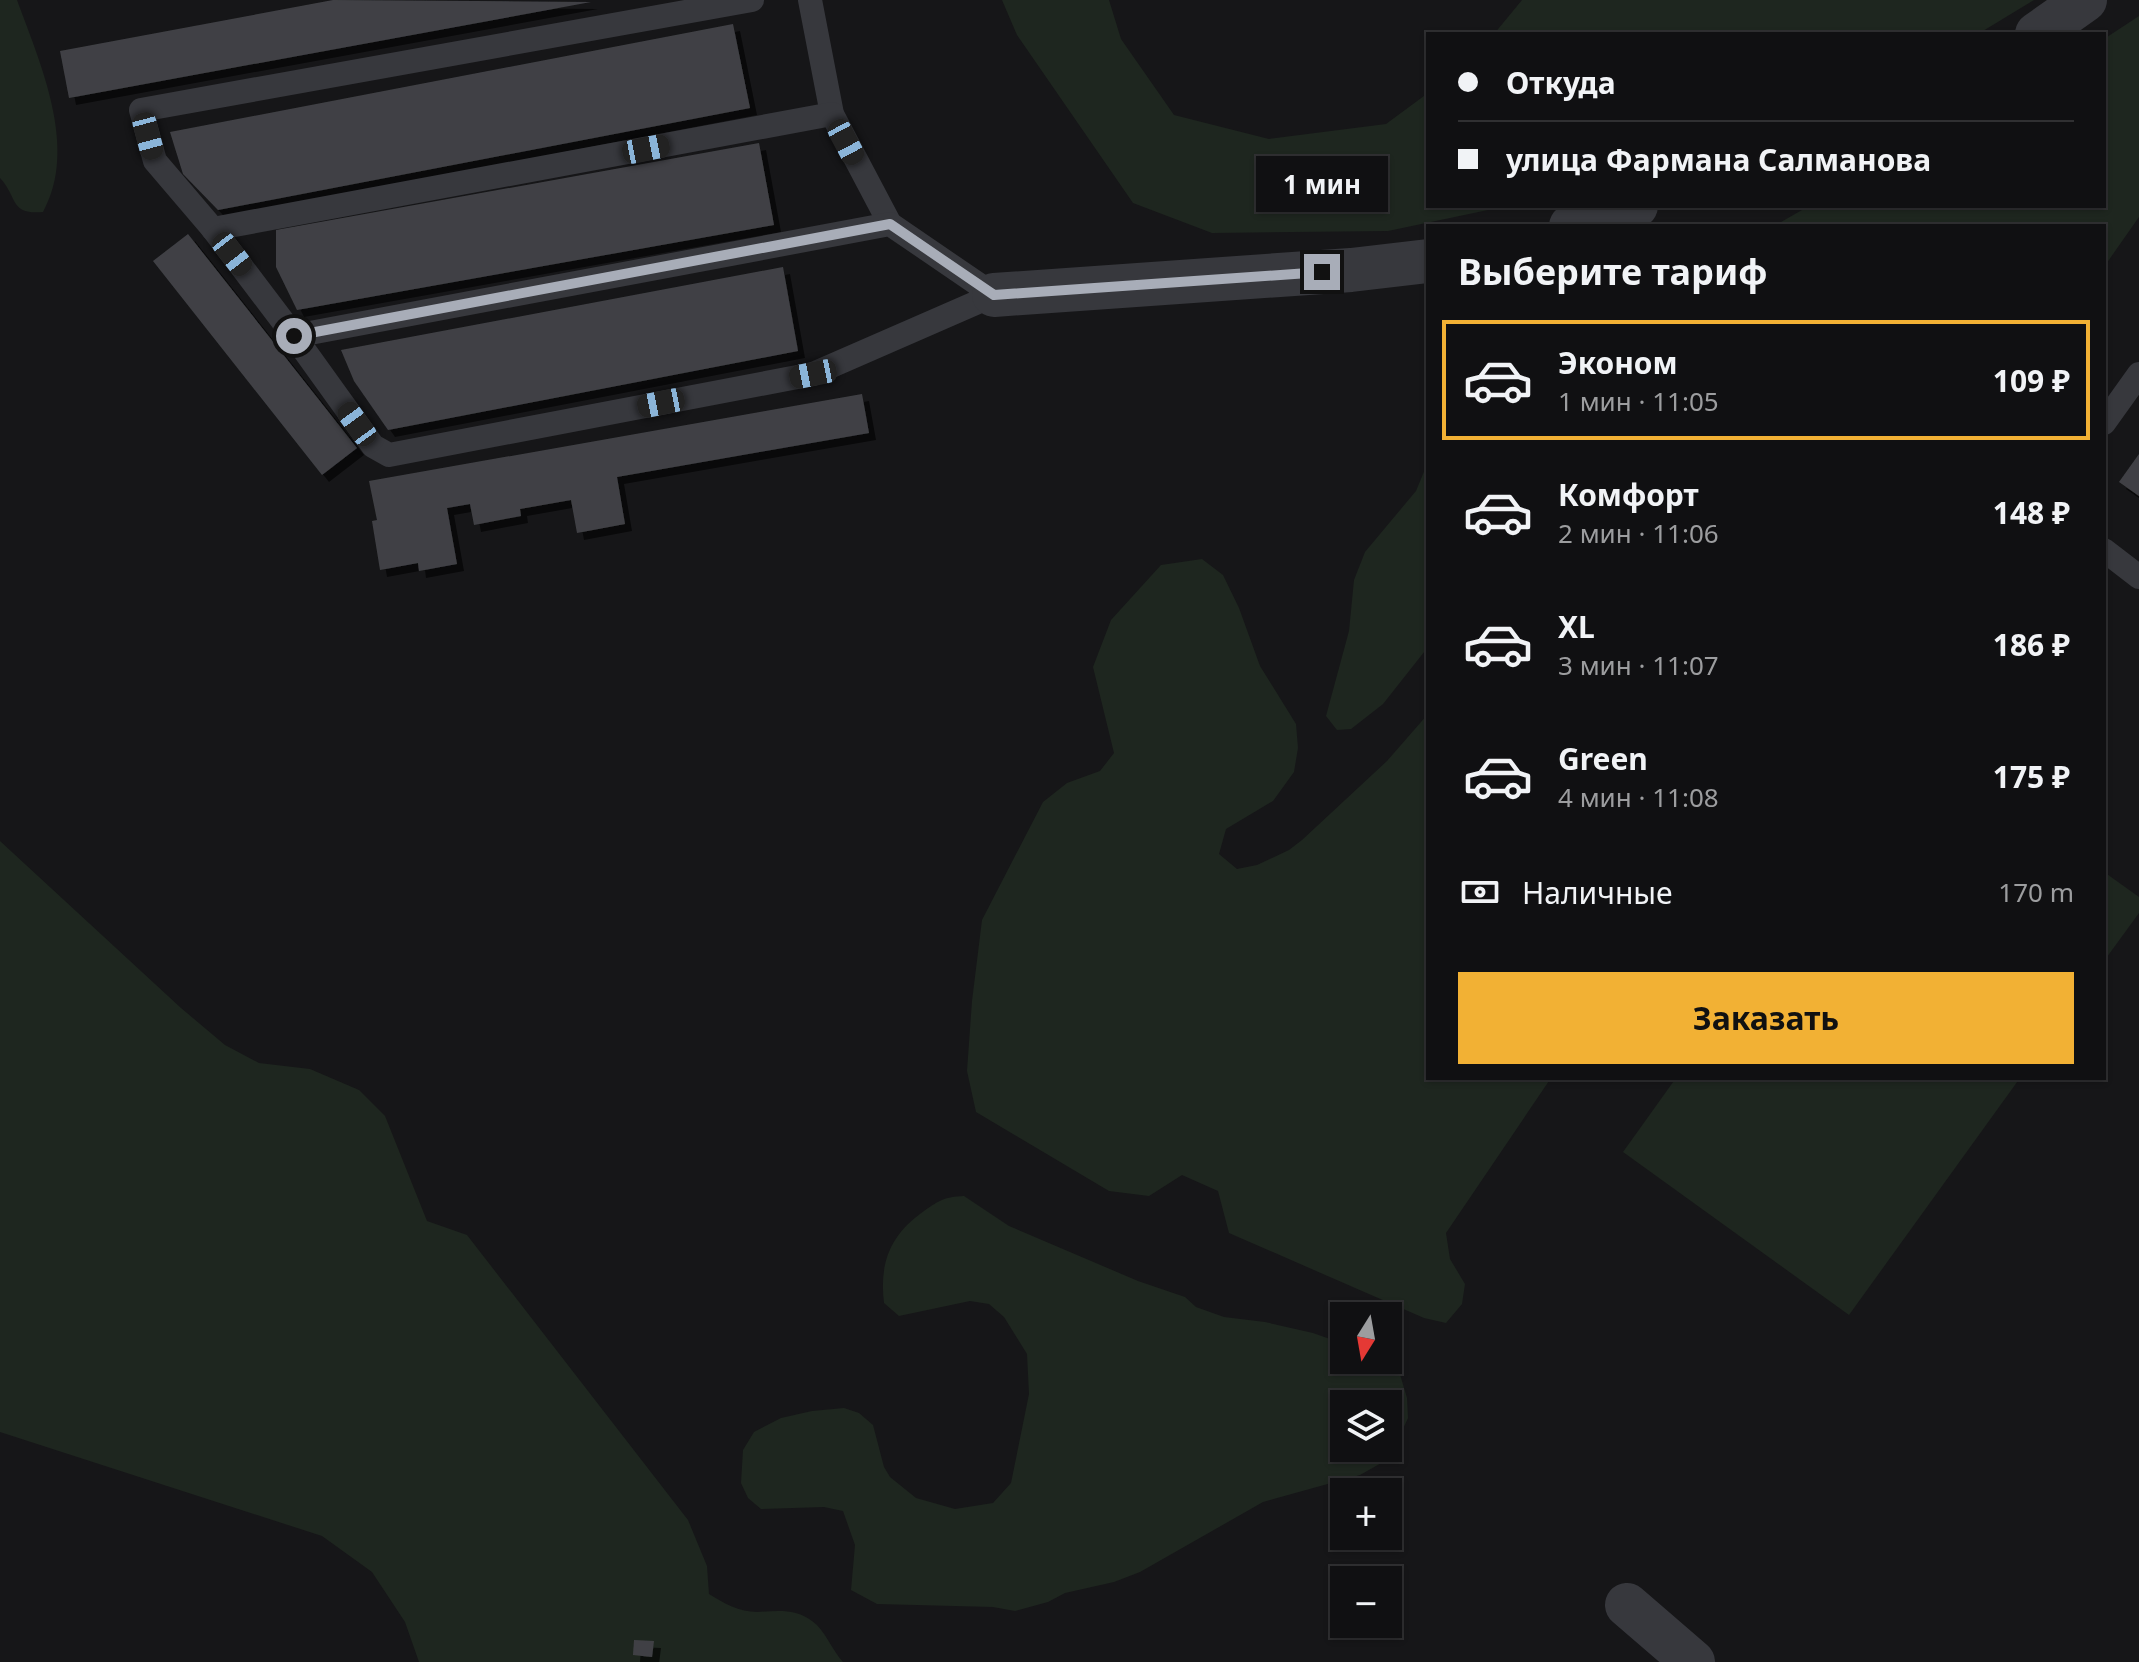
<!DOCTYPE html>
<html lang="ru">
<head>
<meta charset="utf-8">
<style>
  :root { --surface:#101012; --page:#1e1e20; --text:#f1f3f6; --muted:#9c9d9f; --line:#303032; --accent:#f2b134 }
  body { margin:0; font-family:"Noto Sans",sans-serif; background:var(--page); color:var(--text); height:100vh; display:flex; flex-direction:column; font-size:30px; white-space:nowrap }
  * { box-sizing:border-box; margin:0 }
  p { font-size:26px; color:var(--muted) }
  .icon { flex:none; width:44px; height:44px; fill:none; stroke:currentColor; stroke-width:2; stroke-linecap:round; stroke-linejoin:round }
  .map { position:relative; flex:1; overflow:hidden }
  .drawer { position:absolute; left:1426px; top:224px; width:680px; height:856px; display:flex; flex-direction:column; background:var(--surface); border-radius:0px; box-shadow:0 2px 6px #0004,0 0 0 2px var(--line) }
  .drawer>* { flex:none }
  .banner { position:absolute; left:1426px; top:32px; width:680px; height:176px; border-radius:0px; box-shadow:0 2px 6px #0004,0 0 0 2px var(--line); display:grid; align-content:center; height:176px; padding:0 32px; background:var(--surface) }
  .needle { width:52px; rotate:191deg }
  .buttons { position:absolute; left:1330px; top:1302px; display:grid; gap:16px }
  .buttons a { display:grid; place-items:center; width:72px; height:72px; border-radius:0px; background:var(--surface); box-shadow:0 2px 6px #0004,0 0 0 2px var(--line); font-size:40px }
  .end { position:absolute; width:36px; height:36px; margin:-18px; border:10px solid #a8adb8; background:#111; box-shadow:0 0 0 4px #111 }
  .from { border-radius:50% }
  .bubble { position:absolute; height:56px; border-radius:0px; background:var(--surface); box-shadow:0 2px 6px #0004,0 0 0 2px var(--line); font-size:26px; font-weight:700; line-height:56px; text-align:center }
  .car { position:absolute; width:24px; height:48px; margin:-24px -12px; border-radius:10px; box-shadow:0 0 6px 2px #0007; background:linear-gradient(#222 24%,#8ab4d8 0 40%,#222 0 76%,#8ab4d8 0 86%,#222 0) }
  .banner b { display:flex; align-items:center; gap:28px; height:76px; font-size:30px }
  .banner b+b { border-top:2px solid var(--line) }
  .banner i { width:20px; height:20px; background:var(--text) }
  ul { padding:0; list-style:none }
  li { display:flex; align-items:center; gap:24px; height:120px; margin:0 16px 12px; padding:0 16px; border:4px solid transparent; border-radius:0px }
  li div { flex:1 }
  li b { display:block; font-size:30px }
  li em { font-style:normal; font-weight:700 }
  li.current { border-color:var(--accent) }
  li>.icon { width:72px; height:72px; stroke-width:1.5 }
  h2 { padding:0 32px; font-size:36px; line-height:96px }
  .pay { display:flex; align-items:center; gap:20px; height:88px; padding:0 32px; font-size:30px }
  .pay p { margin-inline-start:auto }
  .primary-button { display:flex; gap:16px; margin-top:auto; padding:16px 32px }
  .primary-button a { flex:1; height:92px; border-radius:0px; background:var(--accent); color:#111; font-size:32px; font-weight:700; line-height:92px; text-align:center }
  .map>svg:first-child { display:block }
</style>
</head>
<body>
<div class="map">
<svg width="2139" height="1662" viewBox="0 0 2139 1662">
  <defs>
    <filter id="shadow"><feDropShadow dx="7" dy="7" stdDeviation="0" flood-color="#0009"/></filter>
  </defs>
  <rect width="100%" height="100%" fill="#161618"/>
  <g fill="#1e261f" fill-rule="evenodd">
    <path d="M0 0H17C40 63 79 148 43 212 9 215 18 197 0 178Z"/>
    <path d="M1002 0H1109L1121 39 1174 115 1269 139 1386 124 1428 93V206H1507L1388 231 1212 233 1133 203 1017 35Z"/>
    <path d="M1522 0H2034L1978 34H1494Z"/>
    <path d="M2139 16V217L2104 267V226H1774L1809 206H2104V39Z"/>
    <path d="M1428 462V647L1383 704 1351 729 1337 730 1326 716 1349 631 1354 580 1365 552 1416 491Z"/>
    <path d="M1202 559 1223 575 1239 608 1260 666 1296 724 1298 748 1294 772 1273 801 1226 829 1219 854 1237 869 1257 865 1289 850 1302 840 1387 761 1428 714V1078H1551L1446 1233 1450 1259 1465 1284 1462 1304 1446 1323 1424 1318 1229 1233 1218 1191 1182 1175 1149 1196 1109 1191 976 1112 967 1071 972 1001 982 920 1043 802 1067 783 1100 771 1114 753 1093 667 1111 620 1161 565Z"/>
    <path d="M0 841 181 1008 225 1045 259 1063 310 1069 359 1090 385 1116 427 1221 467 1235 688 1520 707 1566 709 1594C723 1603 740 1612 757 1612 777 1611 795 1608 812 1621 825 1630 832 1650 843 1662H419L405 1622 372 1572 322 1536 0 1432Z"/>
    <path d="M2104 872 2139 897V913L2104 961Z"/>
    <path d="M1676 1078H2020L1849 1315 1623 1152Z"/>
    <path d="M964 1196 1009 1226 1138 1281 1185 1297 1196 1307 1224 1317 1265 1322 1313 1333 1344 1344V1360H1383L1399 1371 1407 1398 1408 1418 1395 1446 1383 1462 1360 1475 1263 1502 1140 1572 1114 1582 1065 1593 1048 1602 1015 1611 993 1607 877 1604 851 1590 855 1545 843 1511 824 1507 761 1509 748 1498 741 1483 743 1450 754 1432 781 1418 812 1411 844 1408 859 1413 873 1425 884 1467 890 1477 916 1498 955 1509 993 1503 1011 1483 1029 1394 1027 1354 1004 1317 989 1304 970 1301 899 1316 884 1303C879 1262 891 1234 924 1211 940 1200 944 1197 964 1196ZM1344 1404H1388V1448H1344Z"/>
  </g>
  <g fill="#404145" filter="url(#shadow)">
    <path d="M333 0 591 2 69 98 60 51Z"/>
    <path d="M733 24 750 108 218 210 183 174 170 132Z"/>
    <path d="M759 143 774 225 297 310 276 267V230Z"/>
    <path d="M188 234 357 448 322 475 153 261Z"/>
    <path d="M783 267 798 351 388 430 354 381 341 350Z"/>
    <path d="M862 394 869 433 617 477 625 524 577 533 571 500 520 509 521 516 474 525 470 504 447 508 457 564 419 571 418 563 380 570 372 521 377 520 369 481Z"/>
    <path d="M2139 454V496L2119 482Z"/>
    <path d="M634 1640 654 1641 652 1657 633 1655Z"/>
  </g>
  <g fill="none" stroke-linecap="round" stroke-linejoin="round">
    <g stroke="#37383d" stroke-width="24">
      <path d="M810 0 832 114 890 224"/>
      <path d="M890 224 994 295 813 374 389 455 373 446 294 336Z"/>
      <path d="M213 229 832 114"/>
      <path d="M294 336 213 229 155 161 141 110 752 0"/>
      <path d="M2104 423 2139 374"/>
      <path d="M2104 550 2139 577"/>
    </g>
    <g stroke="#37383d" stroke-width="44">
      <path d="M2037 34 2085 0"/>
      <path d="M1571 226 1636 206"/>
      <path d="M994 295 1351 270 1428 261"/>
      <path d="M1627 1605 1693 1662"/>
    </g>
  </g>
  <g fill="none" stroke-linecap="round" stroke-linejoin="round">
    <path stroke="#a8adb8" stroke-width="10" d="M294 336 890 224 994 295 1322 272"/>
  </g>
</svg>
<div class="buttons">
<a><svg class="needle" viewBox="-14 -14 28 28"><path d="M0-13l5 13h-10z" fill="#e53935"/><path d="M0 13l5-13h-10z" fill="#9c9d9f"/></svg></a>
<a><svg class="icon" aria-label="layers" viewBox="0 0 24 24"><path d="M12 4l9 5-9 5-9-5zM3 14l9 5 9-5"/></svg></a>
<a>+</a>
<a>−</a>
</div>
<i class="end from" style="left:294px;top:336px"></i>
<i class="end" style="left:1322px;top:272px"></i>
<div class="bubble" style="left:1256px;top:156px;width:132px">1 мин</div>
<i class="car" style="left:148px;top:136px;rotate:165deg"></i>
<i class="car" style="left:846px;top:142px;rotate:152deg"></i>
<i class="car" style="left:646px;top:149px;rotate:79deg"></i>
<i class="car" style="left:232px;top:254px;rotate:142deg"></i>
<i class="car" style="left:813px;top:374px;rotate:259deg"></i>
<i class="car" style="left:661px;top:403px;rotate:259deg"></i>
<i class="car" style="left:357px;top:424px;rotate:324deg"></i>
<div class="banner">
<b><i class="from"></i>Откуда</b>
<b><i></i>улица Фармана Салманова</b>
</div>
<section class="drawer">
<h2>Выберите тариф</h2>
<ul>
<li class="current"><svg class="icon" aria-label="car" viewBox="0 0 24 24"><path d="M5 17H2v-5l4-1 3-4h7l3 4 3 1v5h-3M9 17h6M6 11h13"/><circle cx="7" cy="17" r="2"/><circle cx="17" cy="17" r="2"/></svg><div><b>Эконом</b><p>1 мин · 11:05</p></div><em>109 ₽</em></li>
<li><svg class="icon" aria-label="car" viewBox="0 0 24 24"><path d="M5 17H2v-5l4-1 3-4h7l3 4 3 1v5h-3M9 17h6M6 11h13"/><circle cx="7" cy="17" r="2"/><circle cx="17" cy="17" r="2"/></svg><div><b>Комфорт</b><p>2 мин · 11:06</p></div><em>148 ₽</em></li>
<li><svg class="icon" aria-label="car" viewBox="0 0 24 24"><path d="M5 17H2v-5l4-1 3-4h7l3 4 3 1v5h-3M9 17h6M6 11h13"/><circle cx="7" cy="17" r="2"/><circle cx="17" cy="17" r="2"/></svg><div><b>XL</b><p>3 мин · 11:07</p></div><em>186 ₽</em></li>
<li><svg class="icon" aria-label="car" viewBox="0 0 24 24"><path d="M5 17H2v-5l4-1 3-4h7l3 4 3 1v5h-3M9 17h6M6 11h13"/><circle cx="7" cy="17" r="2"/><circle cx="17" cy="17" r="2"/></svg><div><b>Green</b><p>4 мин · 11:08</p></div><em>175 ₽</em></li>
</ul>
<div class="pay"><svg class="icon" aria-label="cash" viewBox="0 0 24 24"><path d="M3 7h18v10H3z"/><circle cx="12" cy="12" r="2"/></svg>Наличные<p>170 m</p></div>
<div class="primary-button"><a>Заказать</a></div>
</section>
</div>
</body>
</html>
